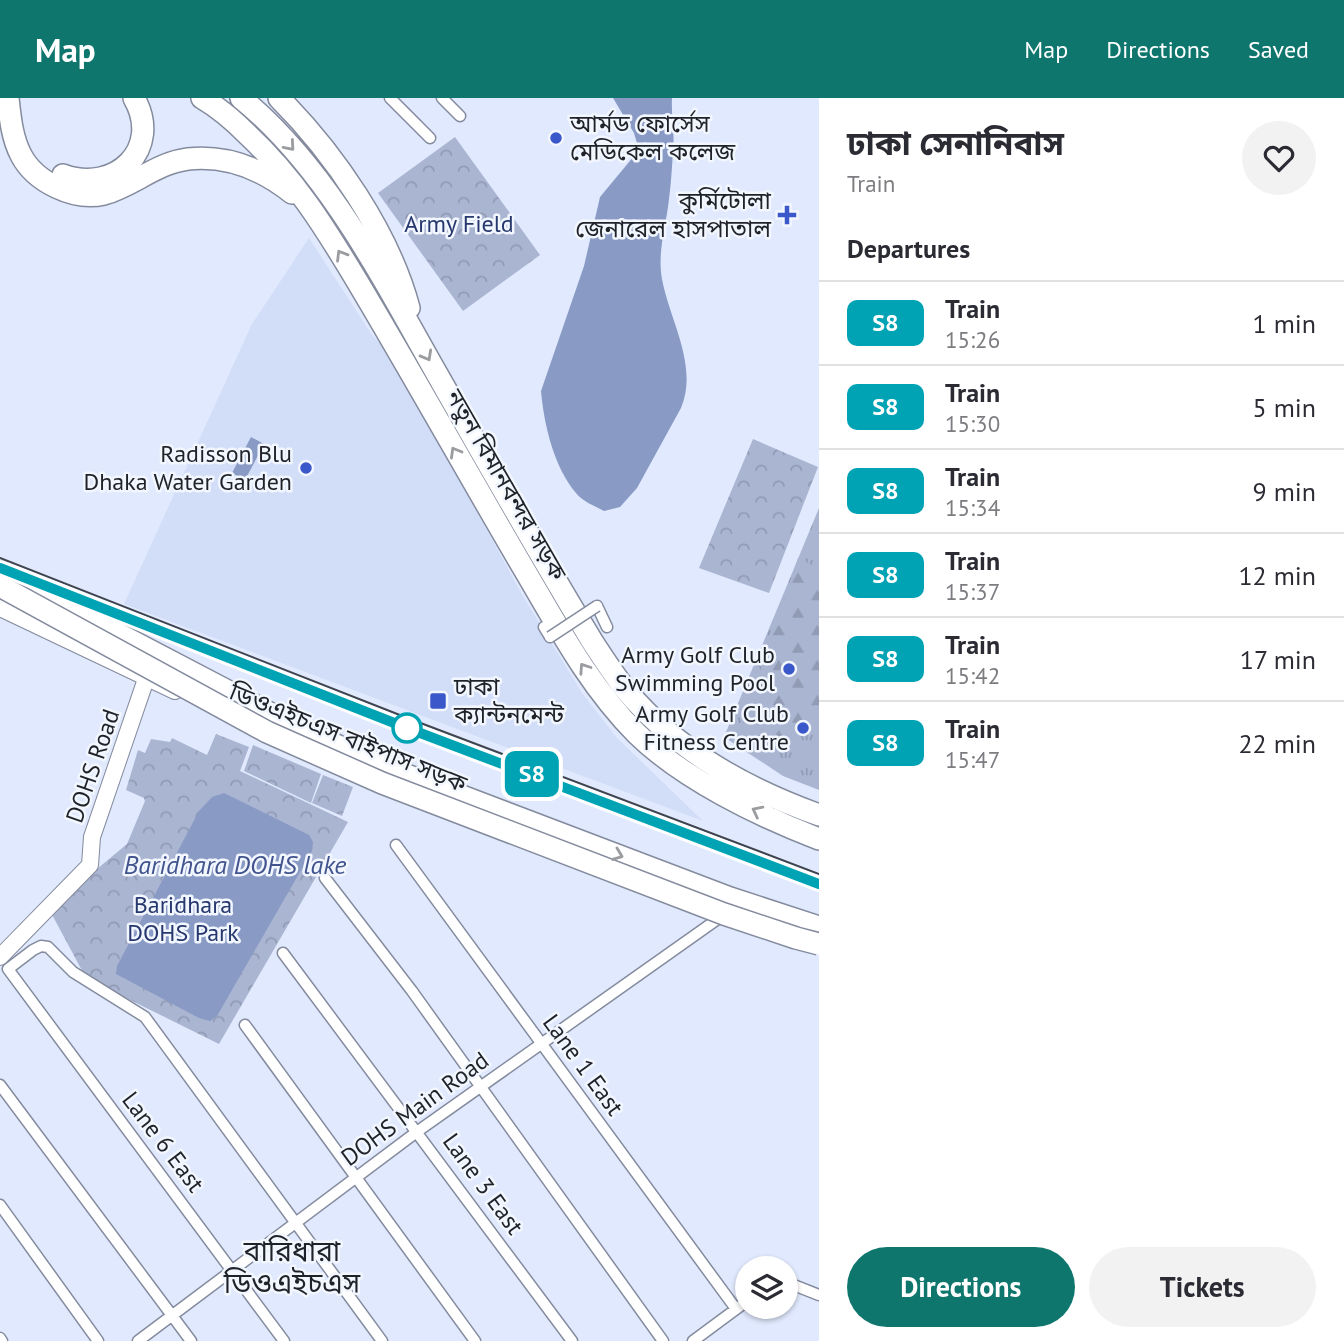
<!DOCTYPE html>
<meta charset="utf-8">
<style>
body{margin:0;font-family:"PT Sans","Noto Sans Bengali",sans-serif;background:#f2f2f3;color:#2b2b33;height:100vh;display:flex;flex-direction:column;font-size:26px;white-space:nowrap}
*{box-sizing:border-box;margin:0}
p{font-size:23px;color:#7c7c81}
.icon{flex:none;width:38px;height:38px;fill:none;stroke:currentColor;stroke-width:2;stroke-linecap:round;stroke-linejoin:round}
.map{position:relative;flex:1;overflow:hidden}
.side{display:flex;flex-direction:column;background:#fff;width:525px}
.side>*{flex:none}
.badge{padding:0 14px;border-radius:10px;font-size:24px;line-height:46px}
.tools{position:absolute;left:735px;top:1158px;display:grid;gap:14px}
.tools a{display:grid;place-items:center;width:63px;height:63px;border-radius:50%;background:#fff;box-shadow:0 2px 5px #0004;font-size:35px}
.map>.badge{position:absolute;translate:-50% -50%;box-shadow:0 0 0 4px #fff}
h2{padding:0 28px;font-size:26px;line-height:63px}
.round{display:grid;place-items:center;flex:none;width:74px;height:74px;border-radius:37px;background:#f2f2f3}
.head{display:flex;align-items:center;justify-content:space-between;height:119px;padding:0 28px}
h1{font-size:33px;font-weight:700;line-height:52px}
.primary-button{display:flex;gap:14px;margin-top:auto;padding:14px 28px}
.primary-button a{flex:1;height:80px;border-radius:42px;background:#0f766e;color:#fff;font-size:28px;font-weight:700;line-height:80px;text-align:center}
.primary-button a+a{background:#f2f2f3;color:#2b2b33}
ul{padding:0;list-style:none}
li{display:flex;align-items:center;gap:21px;height:84px;padding:0 28px;border-top:2px solid #e1e1e2}
li div{flex:1}
li b{display:block;font-size:26px}
li em{font-style:normal}
li .badge{min-width:77px;font-weight:700;text-align:center}
header{display:flex;align-items:center;gap:42px;box-sizing:border-box;height:98px;padding:0 35px;background:#0f766e;color:#fff}
header strong{font-size:33px}
nav{display:flex;gap:38px;margin-inline-start:auto;font-size:24px}
main{display:flex;flex:1;min-height:0}
.map>svg:first-child{display:block}
.built{fill:#d2ddf8}
.grass{fill:url(#grass-tufts)}
.forest{fill:url(#forest-firs)}
.park{fill:url(#park-crowns)}
.water{fill:#899ac5}
.lines{fill:none;stroke-linecap:round;stroke-linejoin:round}
.street-casing{stroke:#848b9e;stroke-width:13}
.secondary-casing{stroke:#848b9e;stroke-width:18}
.highway-casing{stroke:#848b9e;stroke-width:24}
.street{stroke:#fff;stroke-width:10}
.secondary{stroke:#fff;stroke-width:16}
.highway{stroke:#fff;stroke-width:21}
.tram{stroke:#3f444d;stroke-width:2}
.rail{stroke:#3f444d;stroke-width:2.5;stroke-dasharray:3.5 7;stroke-linecap:butt}
.street-bridge-casing{stroke:#848b9e;stroke-width:13;stroke-linecap:butt}
.highway-bridge-casing{stroke:#848b9e;stroke-width:24;stroke-linecap:butt}
.street-bridge{stroke:#fff;stroke-width:10}
.highway-bridge{stroke:#fff;stroke-width:21}
.oneway{stroke:#9a9c9f}
.line-casing{stroke:#fff;stroke-width:16}
.line{stroke:#00a3b4;stroke-width:10}
.poi-dot{fill:#3a58c9;stroke:#f2f6fe;stroke-width:2.5}
.stop-dot{fill:#fff;stroke:#00a3b4;stroke-width:3.5}
.labels{text-anchor:middle;stroke-width:5;stroke-linejoin:round;paint-order:stroke}
.poi-label{font-size:24px;fill:#1f2229;stroke:#f2f6fe;text-anchor:end}
.park-label{font-size:24px;fill:#26376e;stroke:#f2f6fe}
.street-label{font-size:24px;fill:#1f2229;stroke:#f2f6fe}
.water-label{font-size:26px;font-style:italic;fill:#41548e;stroke:#f2f6fe}
.quarter-label{font-size:28px;fill:#1f2229;stroke:#f2f6fe}
</style>
<header>
<strong>Map</strong>
<nav><a>Map</a><a>Directions</a><a>Saved</a></nav>
</header>
<main>
<div class="map">
<svg width="819" height="1243" viewBox="0 0 819 1243">
<defs>
<pattern id="grass-tufts" width="24" height="20" patternUnits="userSpaceOnUse" patternTransform="scale(1.75)"><rect width="24" height="20" fill="#aab5d2"/><path d="M3 7l-1-3M5 7V3M7 7l1-3M15 17l-1-3M17 17v-4M19 17l1-3" fill="none" stroke="#929bb4"/></pattern>
<pattern id="forest-firs" width="22" height="20" patternUnits="userSpaceOnUse" patternTransform="scale(1.75)"><rect width="22" height="20" fill="#aab5d2"/><path d="M5 1l3.5 6h-7zM16 11l3.5 6h-7z" fill="#929bb4"/></pattern>
<pattern id="park-crowns" width="20" height="18" patternUnits="userSpaceOnUse" patternTransform="scale(1.75)"><rect width="20" height="18" fill="#aab5d2"/><path d="M2 6a3 3 0 1 1 6 0M12 15a3 3 0 1 1 6 0" fill="none" stroke="#929bb4"/></pattern>
</defs>
<rect width="100%" height="100%" fill="#e0e9fd"/>
<path class="built" d="M309,140L372,237L415,281L450,364L521,495L582,595L617,640L703,723L124,506L252,226Z"/>
<path class="grass" d="M819,410V692L783,678L724,639Z"/>
<path class="forest" d="M798,460L816,469L819,474V621L795,643L789,653L743,624Z"/>
<path class="park" d="M455,39L540,157L463,213L378,95Z
M753,341L818,369L769,495L699,470Z
M216,636L249,649L240,673L348,724L219,946L86,880L49,811L127,746L145,703L144,700L126,692L138,652L145,655L151,641L170,644L172,640L207,657Z
M253,647L321,676L311,705L244,673Z
M323,677L353,689L342,718L312,705Z"/>
<path class="water" d="M613,0H672C671,18 675,36 673,53C672,69 671,86 669,101C666,130 656,157 663,186C672,226 698,270 681,310L637,390L620,409L604,413C595,408 583,404 576,395C554,369 544,327 541,293L584,168L600,99L639,52L634,35Z
M251,339L264,346L245,382L232,375Z
M224,695L309,737L313,744L312,753L217,918L210,923L199,920L116,876L117,868L199,713L212,699Z"/>
<g class="lines">
<defs>
<path id="street" d="M390,0L430,40
M442,0L460,18
M597,508L607,529
M544,529L550,539
M396,747L736,1211
M325,780L412,893L663,1243
M283,855L572,1243
M245,927L475,1243
M0,987L191,1243
M0,1107L98,1243
M786,1184L819,1197
M0,1240L2,1243
M138,1243L418,1033L722,818
M284,1243L8,871L33,852L41,848L48,849L73,874L145,919L382,1243
M693,1243L747,1203"/>
<path id="secondary" d="M0,510L175,593
M0,859L90,767L92,739L146,581"/>
<path id="highway" d="M8,0C10,19 12,40 21,57C35,84 74,103 104,96C133,88 156,65 188,61C227,57 262,71 292,95
M202,0C219,10 233,22 247,36C294,80 324,128 357,183C413,277 466,372 521,466C556,525 588,587 637,636C683,681 759,718 819,741
M241,0C327,70 383,181 437,276C488,366 539,455 592,543C603,560 614,577 626,592C677,653 745,690 819,717
M279,0C334,55 389,135 409,210
M63,77C115,96 163,51 134,0
M0,474L300,631L388,670L730,800L819,829"/>
</defs>
<use href="#street" class="street-casing"/>
<use href="#secondary" class="secondary-casing"/>
<use href="#highway" class="highway-casing"/>
<use href="#street" class="street"/>
<use href="#secondary" class="secondary"/>
<use href="#highway" class="highway"/>
<path class="tram" d="M0,460L410,621L819,776"/>
<path class="rail" d="M0,470L407,630L819,786"/>
<defs>
<path id="street-bridge" d="M550,539L597,508"/>
<path id="highway-bridge" d="M0,488L267,634L382,685L724,816L796,840L819,846"/>
</defs>
<use href="#street-bridge" class="street-bridge-casing"/>
<use href="#highway-bridge" class="highway-bridge-casing"/>
<use href="#street-bridge" class="street-bridge"/>
<use href="#highway-bridge" class="highway-bridge"/>
</g>
<defs><path id="oneway-chevron" d="M-2-3.5L2.5 0L-2 3.5" fill="none" stroke-width="1.6" stroke-linecap="round" stroke-linejoin="round" transform="scale(1.75)"/></defs>
<g class="oneway">
<use href="#oneway-chevron" transform="translate(290 48) rotate(49)"/>
<use href="#oneway-chevron" transform="translate(341 157) rotate(-121)"/>
<use href="#oneway-chevron" transform="translate(427 258) rotate(61)"/>
<use href="#oneway-chevron" transform="translate(455 354) rotate(-120)"/>
<use href="#oneway-chevron" transform="translate(584 570) rotate(-124)"/>
<use href="#oneway-chevron" transform="translate(757 713) rotate(-153)"/>
<use href="#oneway-chevron" transform="translate(618 757) rotate(21)"/>
</g>
<g class="lines">
<defs>
<path id="line" d="M0,470L407,630L819,786"/>
</defs>
<use href="#line" class="line-casing"/>
<use href="#line" class="line"/>
</g>
<g class="poi-dot">
<circle cx="556" cy="40" r="7"/>
<path d="M783.5 106.5h7v7h7v7h-7v7h-7v-7h-7v-7h7z"/>
<circle cx="306" cy="370" r="7"/>
<circle cx="789" cy="571" r="7"/>
<rect x="429" y="594" width="18" height="18" rx="3.5"/>
<circle cx="803" cy="630" r="7"/>
</g>
<circle class="stop-dot" cx="407" cy="630" r="14"/>
<g class="labels">
<g class="poi-label">
<text x="570" y="34" text-anchor="start">আর্মড ফোর্সেস<tspan x="570" dy="28">মেডিকেল কলেজ</tspan></text>
<text x="771" y="111">কুর্মিটোলা<tspan x="771" dy="28">জেনারেল হাসপাতাল</tspan></text>
<text x="292" y="364">Radisson Blu<tspan x="292" dy="28">Dhaka Water Garden</tspan></text>
<text x="775" y="565">Army Golf Club<tspan x="775" dy="28">Swimming Pool</tspan></text>
<text x="454" y="597" text-anchor="start">ঢাকা<tspan x="454" dy="28">ক্যান্টনমেন্ট</tspan></text>
<text x="789" y="624">Army Golf Club<tspan x="789" dy="28">Fitness Centre</tspan></text>
</g>
<g class="park-label">
<text x="459" y="134">Army Field</text>
<text x="183" y="815">Baridhara<tspan x="183" dy="28">DOHS Park</tspan></text>
</g>
<g class="street-label">
<text transform="translate(506 387) rotate(60)" y="8">নতুন বিমানবন্দর সড়ক</text>
<text transform="translate(348 640) rotate(22)" y="8">ডিওএইচএস বাইপাস সড়ক</text>
<text transform="translate(93 668) rotate(-71)" y="8">DOHS Road</text>
<text transform="translate(583 967) rotate(54)" y="8">Lane 1 East</text>
<text transform="translate(415 1011) rotate(-36)" y="8">DOHS Main Road</text>
<text transform="translate(163 1044) rotate(53)" y="8">Lane 6 East</text>
<text transform="translate(483 1086) rotate(54)" y="8">Lane 3 East</text>
</g>
<g class="water-label">
<text x="235" y="776">Baridhara DOHS lake</text>
</g>
<g class="quarter-label">
<text x="292" y="1163">বারিধারা<tspan x="292" dy="32">ডিওএইচএস</tspan></text>
</g>
</g>
</svg>
<div class="tools">
<a><svg class="icon" aria-label="layers" viewBox="0 0 24 24"><path d="M12 4l9 5-9 5-9-5zM3 14l9 5 9-5"/></svg></a>
</div>
<b class="badge" style="left:532px;top:676px;background:#00a3b4;color:#fff">S8</b>
</div>
<section class="side">
<div class="head"><div><h1>ঢাকা সেনানিবাস</h1><p>Train</p></div><a class="round"><svg class="icon" aria-label="heart" viewBox="0 0 24 24"><path d="M12 20l-8-8c-3-5 5-10 8-4 3-6 11-1 8 4z"/></svg></a></div>
<h2>Departures</h2>
<ul>
<li><span class="badge" style="background:#00a3b4;color:#fff">S8</span><div><b>Train</b><p>15:26</p></div><em>1 min</em></li>
<li><span class="badge" style="background:#00a3b4;color:#fff">S8</span><div><b>Train</b><p>15:30</p></div><em>5 min</em></li>
<li><span class="badge" style="background:#00a3b4;color:#fff">S8</span><div><b>Train</b><p>15:34</p></div><em>9 min</em></li>
<li><span class="badge" style="background:#00a3b4;color:#fff">S8</span><div><b>Train</b><p>15:37</p></div><em>12 min</em></li>
<li><span class="badge" style="background:#00a3b4;color:#fff">S8</span><div><b>Train</b><p>15:42</p></div><em>17 min</em></li>
<li><span class="badge" style="background:#00a3b4;color:#fff">S8</span><div><b>Train</b><p>15:47</p></div><em>22 min</em></li>
</ul>
<div class="primary-button"><a>Directions</a><a>Tickets</a></div>
</section>
</main>
